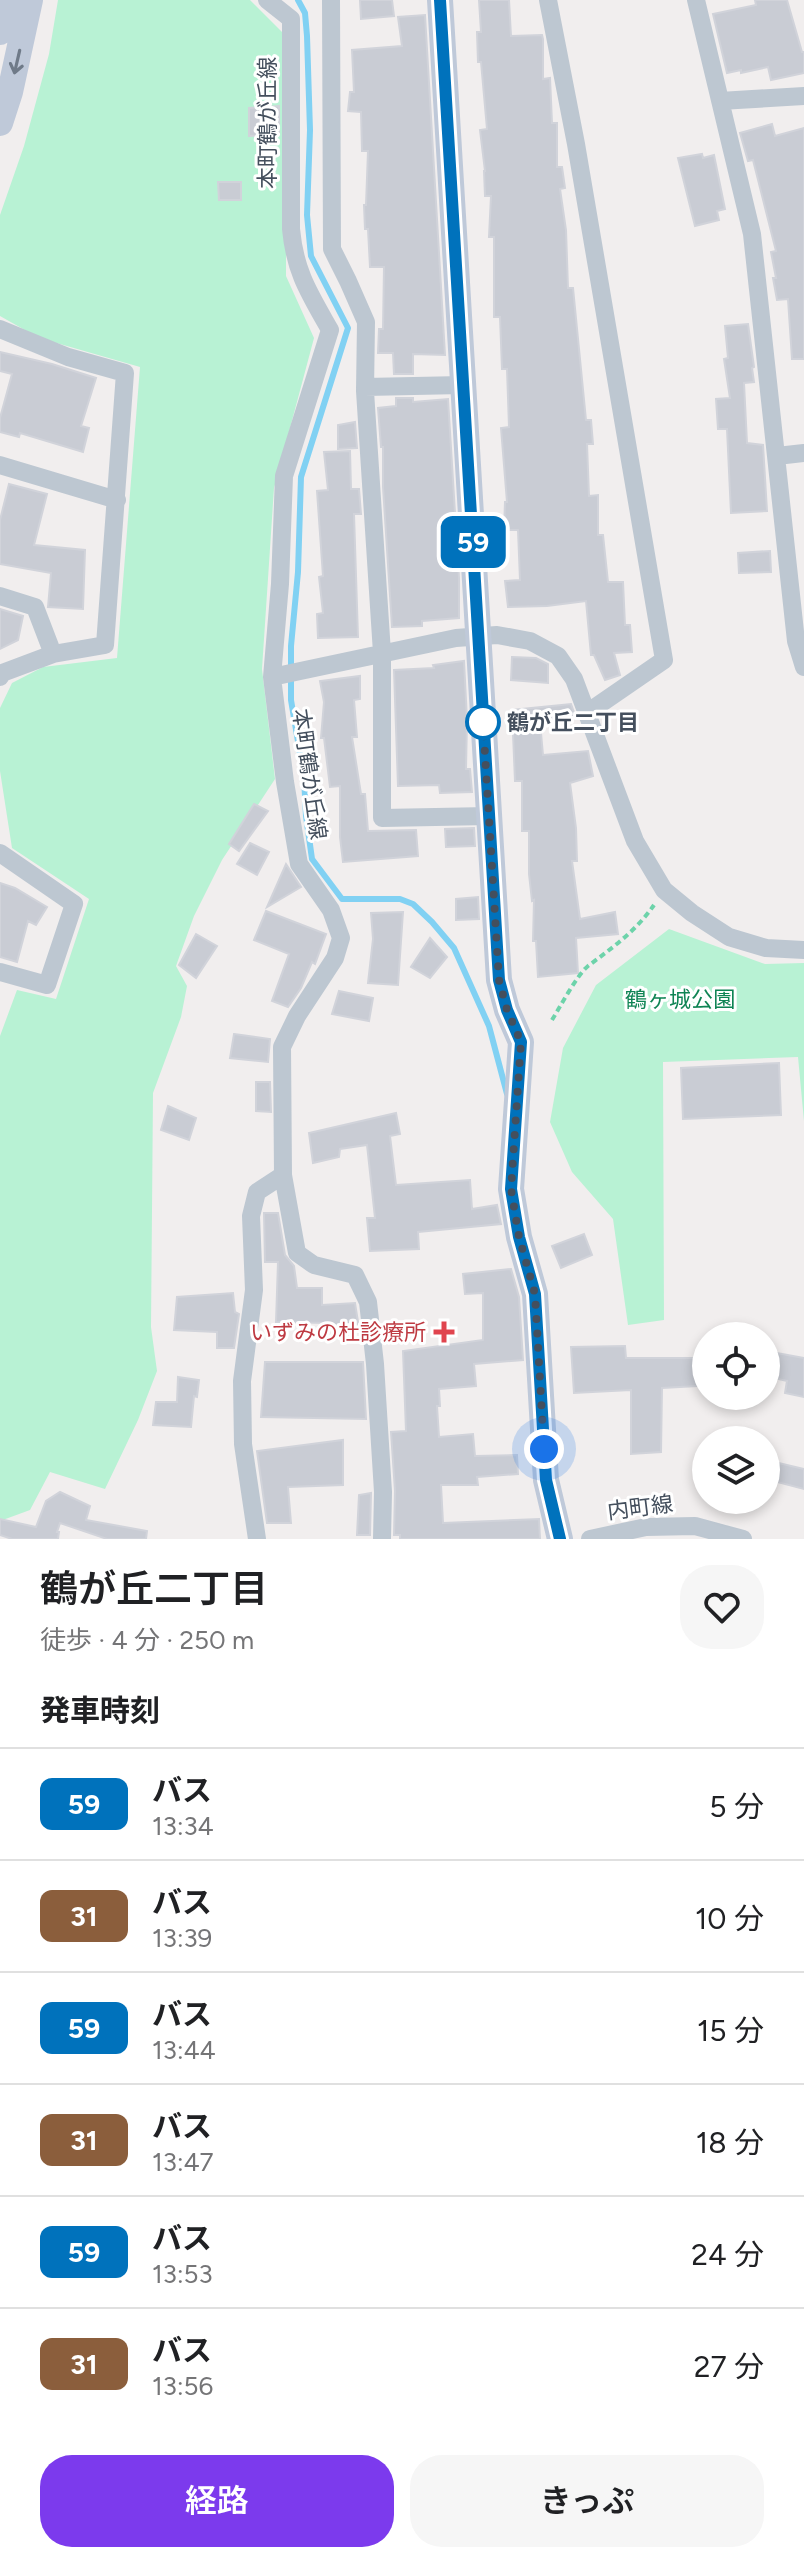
<!DOCTYPE html>
<html lang="ja">
<meta charset="utf-8">
<style>
body{margin:0;font-family:Figtree,"Noto Sans JP",sans-serif;background:#f6f6f6;color:#202124;height:100vh;display:flex;flex-direction:column;font-size:30px;white-space:nowrap}
*{box-sizing:border-box;margin:0}
p{font-size:26px;color:#757577}
.icon{flex:none;width:44px;height:44px;fill:none;stroke:currentColor;stroke-width:2;stroke-linecap:round;stroke-linejoin:round}
.map{position:relative;height:1539px;overflow:hidden}
.panel{display:flex;flex-direction:column;background:#fff;flex:1}
.panel>*{flex:none}
.badge{padding:0 16px;border-radius:12px;font-size:28px;line-height:52px}
.buttons{position:absolute;left:692px;top:1322px;display:grid;gap:16px}
.buttons a{display:grid;place-items:center;width:88px;height:88px;border-radius:50%;background:#fff;box-shadow:0 4px 12px #0003;font-size:40px}
.you{position:absolute;width:40px;height:40px;margin:-20px;border:6px solid #fff;border-radius:50%;background:#1a73e8;box-shadow:0 0 0 12px #1a73e833}
.map>.badge{position:absolute;translate:-50% -50%;box-shadow:0 0 0 4px #fff}
h2{padding:0 40px;font-size:30px;line-height:72px}
.round{display:grid;place-items:center;flex:none;width:84px;height:84px;border-radius:32px;background:#f6f6f6}
.head{display:flex;align-items:center;justify-content:space-between;height:136px;padding:0 40px}
h1{font-size:38px;font-weight:600;line-height:60px}
.primary-button{display:flex;gap:16px;margin-top:auto;padding:16px 40px}
.primary-button a{flex:1;height:92px;border-radius:32px;background:#7c3aed;color:#fff;font-size:32px;font-weight:600;line-height:92px;text-align:center}
.primary-button a+a{background:#f6f6f6;color:#202124}
ul{padding:0;list-style:none}
li{display:flex;align-items:center;gap:24px;height:112px;padding:0 40px;border-top:2px solid #e0e0e0}
li div{flex:1}
li b{display:block;font-size:30px}
li em{font-style:normal}
li .badge{min-width:88px;font-weight:700;text-align:center}
.map>svg:first-child{display:block}
.green{fill:#b8f2d4}
.lines{fill:none;stroke-linecap:round;stroke-linejoin:round}
.stream{stroke:#81d1f3;stroke-width:6}
.building{fill:#c9ccd4;stroke:#d1d3da;stroke-width:2}
.path{stroke:#6dd3aa;stroke-width:4;stroke-dasharray:6 4;stroke-linecap:butt}
.street{stroke:#bdc7d1;stroke-width:18}
.secondary{stroke:#bfc9d9;stroke-width:26}
.oneway{stroke:#6f7a88}
.line-casing{stroke:#fff;stroke-width:18}
.line{stroke:#0072bc;stroke-width:12}
.walk{stroke:#444f5d;stroke-width:8;stroke-dasharray:0 14.4}
.stop-dot{fill:#fff;stroke:#0072bc;stroke-width:4}
.health-dot{fill:#e0444e;stroke:#fff;stroke-width:3}
.labels{text-anchor:middle;stroke-width:6;stroke-linejoin:round;paint-order:stroke}
.street-label{font-size:22px;fill:#444f5d;stroke:#fff}
.stop-label{font-size:22px;font-weight:bold;fill:#444f5d;stroke:#fff;text-anchor:start}
.park-label{font-size:22px;fill:#0f8454;stroke:#fff}
.health-label{font-size:22px;fill:#be3a42;stroke:#fff;text-anchor:end}
</style>
<div class="map">
<svg width="804" height="1539" viewBox="0 0 804 1539">
<rect width="100%" height="100%" fill="#f1eeee"/>
<path class="green" d="M58,0H250L286,36V276L314,338L274,488L262,669L275,779L222,860L194,916L176,966L187,986L181,1017L153,1093L151,1327L157,1371L138,1420L105,1489L50,1472L30,1510L0,1521V1036L17,990L56,999L89,899L12,848L0,771V708L12,683L43,667L117,658L140,367L39,338L0,316V215L24,146L49,54Z
M669,929L765,964L804,963V1121L798,1057L663,1062L664,1320L628,1325L613,1219L572,1172L550,1122L563,1048L596,985Z"/>
<g class="lines">
<path class="stream" d="M298,0L305,13L307,36L310,130L307,215L311,256L348,328L301,477L298,572L291,646V700L304,777L306,816L312,859L342,899H400L413,904L432,922L454,948L489,1026L507,1094"/>
</g>
<path class="building" d="M360,0H392L394,16L361,19Z
M479,0H509L511,36L542,35L543,39V79L550,78L552,123H557V167H562L565,188L560,189L566,230L568,288H573L586,420H591L593,444H587L589,496L598,495V535H603L608,582H623L625,625H630L632,652L614,653L620,675L605,680L594,655H591L586,601L547,606L508,607L505,581L520,580L518,530H504L505,502H507L501,428L509,427L507,369H502L500,317H494V237H489L491,196H485L484,171H485L480,130L487,129L481,62H478L477,32H481Z
M755,0H787L802,52H804V73L771,80L768,67L741,73V70L727,73L713,14L756,5Z
M425,15L445,355L413,354V374H394L393,353H378L379,329H383L384,267H370L368,229H365L364,205H366L368,151H362L361,112L348,111L350,92H354L352,50L402,46L398,17Z
M279,106V135L249,136V108Z
M772,124L775,136L804,128V359H792L788,299L777,300L773,278H776L771,252L776,251L753,160L748,161L740,133Z
M702,154L703,158L714,155L725,209L717,211L719,220L695,226L678,158Z
M218,182H241V200H219Z
M748,324L754,367L752,368L754,382L744,383L747,443L763,445L767,511L731,513L727,429H718L716,399L730,398L724,359L728,358L725,326Z
M0,352L52,364L96,378L81,426L89,428L83,452L20,433L19,437L0,432V418L12,374L0,371Z
M396,398H413V402L448,399L459,578V618L422,621V626L392,627L383,487V447H381L378,408L396,406Z
M355,422L357,448L338,449V425Z
M350,451L351,489H359L361,514H354L358,637L318,638L317,614L323,613L319,577L323,576L317,491L328,490L324,452Z
M9,484L47,494L34,545L85,550L83,609L48,607L51,573L0,564V520Z
M770,551L771,572L739,573L738,553Z
M0,609L23,616L18,640L0,649Z
M512,657L536,658L548,664V683L511,680Z
M464,661L467,720L466,769H470L472,792L440,793L439,785L398,786L394,670L434,668L433,665Z
M360,676V699L354,700L357,737H352L361,794H365L368,831L416,830L418,856L343,862L340,837V786L330,787L324,738H321L324,702L320,681Z
M571,704L575,715L540,722L543,755L588,751L593,776L570,783L576,828L577,861H572L580,919L615,912L618,934L576,938L578,973L538,977L536,941H533L534,900L532,901L529,874V831H522V781H515L512,710Z
M254,804L268,811L239,851L229,844Z
M474,828L475,846L446,847L445,829Z
M250,843L269,852L257,875L237,864Z
M286,864L301,887L267,907Z
M0,883L15,888L47,907L36,925L28,921L17,962L0,957Z
M478,897L479,919L456,920V899Z
M266,911L326,934L315,964L312,962L301,988L288,1007L272,1001L289,954L254,940Z
M403,912L398,985L368,983L373,939L371,913Z
M196,934L217,946L196,978L179,965Z
M430,938L447,957L430,978L411,967Z
M339,991L373,998L369,1021L332,1014Z
M234,1034L270,1039L268,1062L230,1058Z
M779,1063L781,1115L683,1119L681,1068Z
M256,1082H270L271,1112L256,1111Z
M168,1106L196,1118L189,1140L161,1130Z
M396,1113L400,1134L390,1136L396,1185L470,1180L472,1209L497,1205L501,1224L418,1232L419,1249L370,1251L367,1218H375L367,1145L340,1149L339,1157L313,1163L309,1133Z
M264,1213H278L285,1255L294,1266L297,1288H322V1305L355,1303L359,1328L330,1326V1323L276,1322L278,1262H265Z
M584,1234L592,1255L561,1268L552,1246Z
M511,1269L519,1297L523,1360L474,1364L476,1386L439,1389L440,1406H437L439,1437L473,1434L475,1456L517,1455L518,1474L477,1477L478,1485H441L443,1523L539,1519L540,1539H400V1535H394L395,1491L391,1432L406,1431L403,1351L483,1340V1293L465,1294L463,1274Z
M233,1293L235,1312L239,1314L234,1348H217V1332L174,1330L177,1297Z
M625,1346L626,1358H695L697,1386L662,1388L661,1452L631,1454V1390L574,1393L571,1347Z
M766,1351L804,1358V1397L785,1393L787,1381L766,1376Z
M265,1362H363L366,1419L261,1417Z
M178,1377L199,1380L197,1397L194,1396L191,1427L153,1425L156,1402H177Z
M343,1440V1485L288,1487L291,1523H267L257,1451Z
M766,1460L804,1469V1489L766,1479Z
M60,1492L90,1506L86,1520L147,1531L146,1539H107L60,1523L57,1532H59L58,1539H12L0,1535V1519L36,1527L46,1501Z
M371,1493L370,1535H357L359,1495Z"/>
<g class="lines">
<path class="path" d="M552,1020C560,1007 577,975 588,966C612,948 636,931 654,905"/>
<path class="street" d="M331,0L332,249L348,281L366,322L365,391L382,653V818L489,816
M548,0L576,144L664,660L587,713
M696,0L752,234L796,641L804,667
M720,101L804,96
M0,329L68,357L125,373L105,645L53,654L2,673L0,677
M365,387L463,385
M777,456L804,453
M0,465L117,500
M0,596L35,607L53,654
M272,677L456,638L497,635L530,641L558,656L574,679L635,841L664,890L692,913L729,937L766,948L804,950
M0,853L74,904L47,985L0,972
M283,1175L297,1253L314,1265L355,1275L368,1302L375,1364L383,1492L382,1539
M257,1539L243,1444L242,1381L254,1290L251,1216L257,1192L283,1175L282,1047L297,1016L335,958L341,938L331,910L299,864L285,782L272,677L280,584L284,476L330,330C309,293 295,272 291,229V19L267,0
M590,1539L646,1527L695,1526L743,1539"/>
<path class="secondary" d="M440,0L499,980L507,1010L521,1042L511,1189L519,1237L535,1294L546,1480L560,1539
M0,32L5,0
M0,123L10,92L30,0"/>
</g>
<defs><path id="oneway-shaft" d="M-6 0H5M1.5-3L5.5 0L1.5 3" fill="none" stroke-width="1.6" stroke-linecap="round" stroke-linejoin="round" transform="scale(2)"/></defs>
<use class="oneway" href="#oneway-shaft" transform="translate(17 62) rotate(103)"/>
<g class="lines">
<defs>
<path id="line" d="M440,0L499,980L507,1010L521,1042L511,1189L519,1237L535,1294L546,1480L560,1539"/>
</defs>
<use href="#line" class="line-casing"/>
<use href="#line" class="line"/>
<path class="walk" d="M483,722L499,980L507,1010L521,1042L511,1189L519,1237L535,1294L544,1449"/>
</g>
<circle class="stop-dot" cx="483" cy="722" r="16"/>
<path class="health-dot" d="M440 1320h8v8h8v8h-8v8h-8v-8h-8v-8h8z"/>
<g class="labels">
<g class="street-label">
<text transform="translate(267 123) rotate(-90)" y="8">本町鶴が丘線</text>
<text transform="translate(310 774) rotate(82)" y="8">本町鶴が丘線</text>
<text transform="translate(640 1507) rotate(-7)" y="8">内町線</text>
</g>
<g class="stop-label">
<text x="507" y="730">鶴が丘二丁目</text>
</g>
<g class="park-label">
<text x="680" y="1007">鶴ヶ城公園</text>
</g>
<g class="health-label">
<text x="426" y="1340">いずみの杜診療所</text>
</g>
</g>
</svg>
<div class="buttons">
<a><svg class="icon" aria-label="locate" viewBox="0 0 24 24"><circle cx="12" cy="12" r="6"/><path d="M12 2v4M12 18v4M2 12h4M18 12h4"/></svg></a>
<a><svg class="icon" aria-label="layers" viewBox="0 0 24 24"><path d="M12 4l9 5-9 5-9-5zM3 14l9 5 9-5"/></svg></a>
</div>
<div class="you" style="left:544px;top:1449px"></div>
<b class="badge" style="left:473px;top:542px;background:#0072bc;color:#fff">59</b>
</div>
<section class="panel">
<div class="head"><div><h1>鶴が丘二丁目</h1><p>徒歩 · 4 分 · 250 m</p></div><a class="round"><svg class="icon" aria-label="heart" viewBox="0 0 24 24"><path d="M12 20l-8-8c-3-5 5-10 8-4 3-6 11-1 8 4z"/></svg></a></div>
<h2>発車時刻</h2>
<ul>
<li><span class="badge" style="background:#0072bc;color:#fff">59</span><div><b>バス</b><p>13:34</p></div><em>5 分</em></li>
<li><span class="badge" style="background:#8b5e3c;color:#fff">31</span><div><b>バス</b><p>13:39</p></div><em>10 分</em></li>
<li><span class="badge" style="background:#0072bc;color:#fff">59</span><div><b>バス</b><p>13:44</p></div><em>15 分</em></li>
<li><span class="badge" style="background:#8b5e3c;color:#fff">31</span><div><b>バス</b><p>13:47</p></div><em>18 分</em></li>
<li><span class="badge" style="background:#0072bc;color:#fff">59</span><div><b>バス</b><p>13:53</p></div><em>24 分</em></li>
<li><span class="badge" style="background:#8b5e3c;color:#fff">31</span><div><b>バス</b><p>13:56</p></div><em>27 分</em></li>
</ul>
<div class="primary-button"><a>経路</a><a>きっぷ</a></div>
</section>
